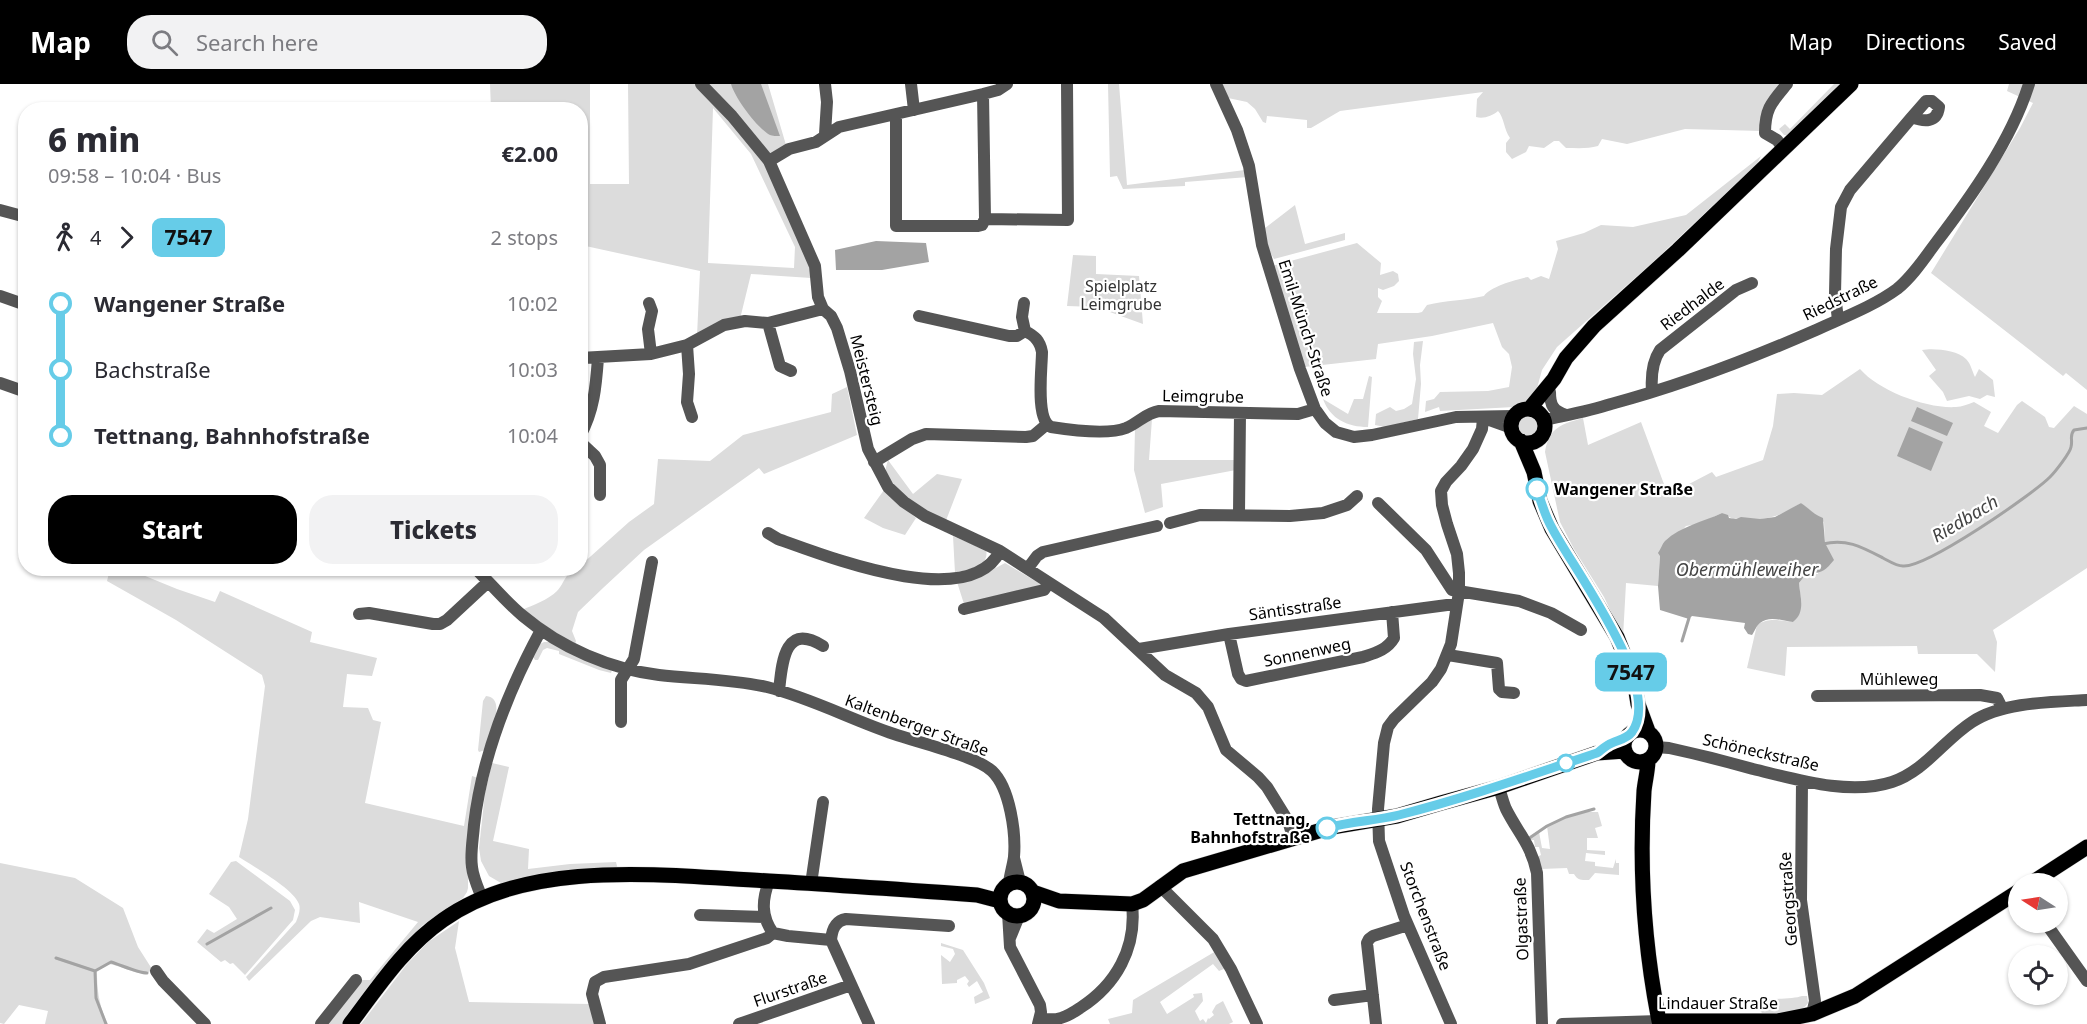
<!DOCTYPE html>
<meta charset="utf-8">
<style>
body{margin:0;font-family:"Noto Sans",sans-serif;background:#f2f2f3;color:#2b2b33;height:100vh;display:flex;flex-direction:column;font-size:22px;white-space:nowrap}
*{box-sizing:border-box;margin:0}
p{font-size:20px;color:#7c7c81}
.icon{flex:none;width:33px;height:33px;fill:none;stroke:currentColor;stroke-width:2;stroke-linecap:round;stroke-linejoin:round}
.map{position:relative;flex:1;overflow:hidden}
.panel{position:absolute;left:18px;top:18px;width:570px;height:474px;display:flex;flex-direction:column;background:#fff;border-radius:24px;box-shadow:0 2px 4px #0004}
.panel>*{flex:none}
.badge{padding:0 12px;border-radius:9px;font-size:21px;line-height:39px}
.needle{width:39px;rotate:282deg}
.tools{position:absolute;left:2008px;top:789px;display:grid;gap:12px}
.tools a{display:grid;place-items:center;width:60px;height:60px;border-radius:50%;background:#fff;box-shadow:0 2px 4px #0004;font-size:30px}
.map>.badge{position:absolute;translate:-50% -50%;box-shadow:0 0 0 3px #fff}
.legs{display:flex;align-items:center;gap:9px;height:66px;padding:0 30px;font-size:20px}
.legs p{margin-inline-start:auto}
.overview{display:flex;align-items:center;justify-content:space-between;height:102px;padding:0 30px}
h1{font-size:33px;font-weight:800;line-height:45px}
.button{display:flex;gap:12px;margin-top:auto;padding:12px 30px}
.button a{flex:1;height:69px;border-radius:24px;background:#000;color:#fff;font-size:24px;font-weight:800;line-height:69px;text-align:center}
.button a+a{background:#f2f2f3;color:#2b2b33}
ul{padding:0 30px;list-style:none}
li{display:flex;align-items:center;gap:21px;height:66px;font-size:22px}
li i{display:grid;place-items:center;width:9px;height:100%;margin:0 8px;background:currentColor}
li i::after{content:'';width:15px;height:15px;margin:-8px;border:4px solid;border-radius:50%;background:#fff}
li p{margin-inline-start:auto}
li:first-child i{background:linear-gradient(#0000 50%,currentColor 0)}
li:last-child i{background:linear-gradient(currentColor 50%,#0000 0)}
header{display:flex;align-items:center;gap:36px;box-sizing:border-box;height:84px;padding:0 30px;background:#000;color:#fff}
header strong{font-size:28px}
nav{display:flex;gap:33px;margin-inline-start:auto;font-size:21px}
.search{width:420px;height:54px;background:#f2f2f3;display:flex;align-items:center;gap:15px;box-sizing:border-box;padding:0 21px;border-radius:24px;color:#7c7c81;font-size:22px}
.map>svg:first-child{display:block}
.green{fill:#dcdcdc;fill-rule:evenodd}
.water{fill:#a3a3a3}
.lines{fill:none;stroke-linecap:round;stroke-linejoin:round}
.stream{stroke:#a3a3a3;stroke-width:3}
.major-casing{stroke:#dbdbdb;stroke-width:16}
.minor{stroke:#555;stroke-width:12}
.major{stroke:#000;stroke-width:15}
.line-1-casing{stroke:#fff;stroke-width:14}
.line-1{stroke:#66cce8;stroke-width:9}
.stop-1-dot{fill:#fff;stroke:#66cce8;stroke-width:3}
.labels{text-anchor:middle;stroke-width:4.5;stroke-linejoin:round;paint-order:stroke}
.park-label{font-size:16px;fill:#333;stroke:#fff}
.street-label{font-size:16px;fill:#000;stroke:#fff}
.stop-label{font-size:16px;font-weight:bold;fill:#000;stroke:#fff;text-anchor:start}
.water-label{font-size:18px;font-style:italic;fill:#444;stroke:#fff}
</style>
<header>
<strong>Map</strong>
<div class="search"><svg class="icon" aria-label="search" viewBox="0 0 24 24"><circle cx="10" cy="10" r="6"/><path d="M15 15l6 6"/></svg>Search here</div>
<nav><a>Map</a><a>Directions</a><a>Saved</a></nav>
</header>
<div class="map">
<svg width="2087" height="940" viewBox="0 0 2087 940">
<rect width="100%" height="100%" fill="#fff"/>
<path class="green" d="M490,0H590V100H629L628,0H695L737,41L763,76L811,184V194L751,190L740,235L697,252L700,187L581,161L580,26L491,25ZM713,24L751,70L795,163L794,184L708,179Z
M708,0H768L786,61L770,72Z
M1108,0H1119L1127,101L1245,86L1248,93L1185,98V102L1123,105L1117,92L1110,93Z
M1222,0H1787L1762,47L1685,45L1627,60L1602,55L1598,62C1588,65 1577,64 1566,64L1559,57H1554L1544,64L1529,62L1526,68L1512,75L1506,68V59L1510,54C1504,46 1504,33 1498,27C1492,32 1484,35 1476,33L1477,15L1483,8L1340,27L1311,44H1307V36L1267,32L1266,39L1263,38L1255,25L1247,18L1228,14Z
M1834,0H1843L1789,51H1784L1779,45L1785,40L1790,45Z
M2009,0H2087V306L2066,289L2063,292L1931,189L2020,44L2033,19L2007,7Z
M1761,72L1757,80L1652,179L1557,263L1542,286L1536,308L1530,315L1514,323L1440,327L1439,323L1425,328L1426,317L1434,315L1440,308L1488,307L1509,303L1512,283L1509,270L1502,263L1493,239L1432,252L1378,260L1376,275L1304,283L1272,182L1357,159L1381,179L1380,191L1393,187L1398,190L1399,197L1394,202L1383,206L1378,204V213L1382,217L1377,229H1418L1422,228L1427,221C1446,216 1464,217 1484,212C1489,203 1517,195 1528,193L1531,196L1541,192L1549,195L1558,165L1556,157L1584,149L1601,141L1633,143L1686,131Z
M1295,121L1305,160L1345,149V156L1274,175L1266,161L1265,144Z
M1073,171L1096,172V190L1139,192L1143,240L1096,223L1067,222Z
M1423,257L1420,281L1421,300L1418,335L1385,343L1375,341L1376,330L1390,323L1396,327L1404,325L1412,320L1416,295L1413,270L1414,258Z
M1922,266C1934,264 1957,266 1966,275C1971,280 1972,287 1975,293L1979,285L1993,296L1995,313L1987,311L1980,315L1969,312L1947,317L1943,308L1929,292L1936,286Z
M1860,285C1879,307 1927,325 1956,323C1962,323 1968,320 1974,318L1991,328L1984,342L1998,349L2017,321L2022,317L2045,333L2049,343L2054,344L2074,322L2087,330V484L1993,546L1997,558L1995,588L1977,570H1918L1917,562L1787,563L1785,592L1747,584L1757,541C1770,533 1779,537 1793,538C1805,527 1800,514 1799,499L1807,489L1818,490L1825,459L1824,438L1801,419C1788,427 1776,434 1761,435C1750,436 1745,433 1733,435L1722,429L1698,440L1686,442L1660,471L1658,502L1626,499L1623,553L1604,513L1574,465L1560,438L1545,368C1549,343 1562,340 1583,334L1588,361L1641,338L1668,411L1712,388L1716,393L1763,376L1773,342L1777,310L1794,309L1822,311Z
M1369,292L1372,293L1368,343C1348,343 1330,335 1323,315L1348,330L1354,315H1363Z
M847,303L857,351L764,390L759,384L644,466L603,504L578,528L572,547L576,557L575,561L522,526C533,521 548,516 557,507C565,499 566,485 580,484L581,481L629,438L654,420L658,375L710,377L743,351L831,328L832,310Z
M1516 342a12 12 0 1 1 24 0a12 12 0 1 1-24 0Z
M1152,335L1149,376H1236V386L1161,400L1163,423L1145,429L1134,386L1135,345Z
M888,376L913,410L937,390L962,395L945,439C930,432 894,408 887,395C884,389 886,383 888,376Z
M884,406L916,434L905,451L883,444L864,434Z
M953,452L986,466C990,483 968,485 955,489Z
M1005,479L1042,501L964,520L957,498L992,486Z
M110,485H132L133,487L177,505L215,518L220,507L312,548L310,558L377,574L372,592L347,590L343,623L368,624L373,636L381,638L365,719L464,742L472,692L478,694L468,767V804L467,808L463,814L423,841L403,863L342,940H324L357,896H370L418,838L359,818L360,839L320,833L311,837L249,897L246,893L296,838C298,833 301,826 299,820C293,804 254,783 239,773L248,735L265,602L262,591L176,536L107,497Z
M544,558H550L612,586L611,589L599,586L559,570V567L547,564L543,566L538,576H535L533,573L540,560Z
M486,612C508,614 489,652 485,666L479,668L478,666L483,617Z
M492,679L509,683L493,757L529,765L528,785L570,780L616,778L618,786L547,792L501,799L489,792L481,777L479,764L485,709Z
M1585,728H1598L1602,742L1595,744L1598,754H1587V766L1605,767V771L1586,769L1585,777L1595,778V782L1613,784L1616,775V779H1619V791L1595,789L1589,796C1582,796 1578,797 1574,790H1569L1567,784L1541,785L1537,773L1541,771L1539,763H1535L1534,756H1527L1539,748L1542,764L1550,765L1547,742L1566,733Z
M236,777L290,817L295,826L293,836L245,891L233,879L230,880L225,876L221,878L197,858L207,845L214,849L237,835L229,823L209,810L231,778Z
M0,779L75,794L123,824L138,863L152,885L147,890C134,890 122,882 109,880L97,887C97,907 99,922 108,940H45L48,927L19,921L4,940L0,939Z
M459,837L455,864L469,918L592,920L597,940H361L407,880L428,858Z
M941,859L963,866L984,899L990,914L975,920L974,913L983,908L977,897L969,903L967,900L969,897L965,892L957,896V899L942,900L941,871L950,878L955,870L953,865L941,862Z
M1216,867L1226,884L1219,887L1213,880L1160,918L1167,930L1194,913L1193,910L1202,909L1203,917L1195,927L1200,937L1203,935L1206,939L1208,934L1209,935L1214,931L1212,928L1216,921L1223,917L1233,938L1229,940H1110L1108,935L1132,929L1133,916Z
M1802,912H1807L1808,919C1800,932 1776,929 1762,929L1758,924V919L1761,915C1771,915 1794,915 1802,912Z"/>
<path class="water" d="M731,0H761L780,52C777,52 772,52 770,51C757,44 735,14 731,0Z
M876,157L926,159L929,178L882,186H836L835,166Z
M1917,323L1953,339L1947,352L1911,337Z
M1909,343L1943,358L1931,387L1897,372Z
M1801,419C1809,424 1814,431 1823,434L1825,459L1834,476C1825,487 1821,490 1807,489L1799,499C1800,513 1806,528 1793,538C1783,537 1769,531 1760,539C1756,542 1755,547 1752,551L1748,550L1744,544L1745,539L1692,532L1689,535L1660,526L1658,502L1660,472L1658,469C1661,465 1662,460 1665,457C1681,442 1703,438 1722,429L1728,431L1729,434L1736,435L1741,433L1760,435L1775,433Z"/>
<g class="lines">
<path class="stream" d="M1823,460C1846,454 1862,463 1883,474C1889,477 1896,482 1903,482C1926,484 2032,411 2050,393C2055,388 2070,369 2071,363C2073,355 2069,352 2074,346L2087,344
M1682,557L1689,534
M1528,755L1547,742L1566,733L1594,725
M207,860L271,824
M56,874L95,887
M106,940L96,914L95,887L111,878C121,881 138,889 147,889"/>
<defs>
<path id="major" d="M1530,324L1554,295L1566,274L1594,242L1678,166L1851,0
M1511 342a17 17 0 1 1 34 0a17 17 0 1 1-34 0Z
M1521,357L1534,388L1540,417L1552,445L1617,553L1634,596L1638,620L1648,647
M1624 662a16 16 0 1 1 32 0a16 16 0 1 1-32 0Z
M1648,676C1648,686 1645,697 1644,707C1639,785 1644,861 1659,937H1777L1812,930L1855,912L2019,807
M1000 815a17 17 0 1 1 34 0a17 17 0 1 1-34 0Z
M2030,800L2087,763
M1033,808L1059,817L1132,820L1143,816L1183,787L1332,743L1397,732L1441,719L1499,703L1597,669L1625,667
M350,940C378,903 404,863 443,836C531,773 667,792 769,797C839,801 908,806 977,811L1000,817"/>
</defs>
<use href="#major" class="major-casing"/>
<path class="minor" d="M701,0L732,32L769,77L815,182L818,213L823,225L831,232L837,244L850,287L868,365L888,403L904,418L925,432L1000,467L1104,534L1165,591L1196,609L1208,623L1226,666L1258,693L1267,703L1288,737L1293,753
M825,0L827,18L825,50
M911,0L914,26
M1216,0L1237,46L1249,82L1262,161L1300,285L1315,325L1325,339L1336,348L1354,353L1372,351L1456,333L1514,332
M896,30V142H978L982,141L985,135L983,10
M1784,65L1777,56L1765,49C1765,24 1772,18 1787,0
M769,77L789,65L816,58L839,43L983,10L998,6L1007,0
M0,126L26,133
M985,135L1068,136L1067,0
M0,212L26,221
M649,219L652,227L648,245L651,270
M1024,219L1022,233L1025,247C1035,252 1040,257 1042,268C1042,284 1035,336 1051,343C1070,346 1108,351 1126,344C1138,339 1146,329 1159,327L1298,330L1315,325
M919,232L1009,252H1017L1025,247
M1838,236L1835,210L1836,165L1841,123L1850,106L1912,33C1924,38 1937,39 1939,23L1932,17H1926L1912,33
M768,239L780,282L791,287
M687,261L689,290L687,318L692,333
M580,274L651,270L687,261L724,241L745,237L768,239L823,225
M0,299L26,308
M1652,307C1651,293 1652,278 1660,266L1736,206L1752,199
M1550,308C1550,321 1553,327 1566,331
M1484,334L1512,344
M1545,336C1567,331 1589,327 1611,320C1679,302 1752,274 1816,246C1842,234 1874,222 1897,205C1912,193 1924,175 1935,160C1971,113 2011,57 2029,0
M580,352C594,327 596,302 598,274
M580,358L595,372L600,381V411
M874,378L912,355L926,350L1026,353L1033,352L1046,341
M1378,419L1426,466L1452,506L1519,517L1551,529L1581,546
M1239,430L1240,329
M1170,439L1200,431L1290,432L1323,429L1347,421L1357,412
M768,449L778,455C826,472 969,529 1000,467
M475,484C491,500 506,518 523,532C561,564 610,585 659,591C695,595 731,595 767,603C811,614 852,636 894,650C917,658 976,672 992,687C1010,704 1016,749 1014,773C1013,781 1010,790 1009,799
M1028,484L1037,472L1043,468L1157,442
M964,525L1044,506L1049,499
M359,530L369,529L433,540H440L447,536L488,498
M1229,550L1238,590L1241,595L1246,597L1363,573C1375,569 1387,566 1394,554L1392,528
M1139,565L1229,550L1447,521H1457
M1448,571L1497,579L1499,605L1502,608L1514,609
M779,607C782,579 784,538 823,562
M1817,612L1980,611L1997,614L2002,624
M621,638V596L634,575L652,478
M1656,663L1669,664C1697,670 1725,677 1753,685C1795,695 1849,712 1892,698C1925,687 1944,656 1972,638C2002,618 2051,618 2087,616
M1802,697L1801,816L1815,917L1812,930
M1499,703C1501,710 1503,718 1506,725C1518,749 1531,760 1537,789L1542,940
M1014,774L1020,798
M769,797C762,816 761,832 773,849L788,852L831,856
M811,800L823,718
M1160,802L1213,855L1231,885L1257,940
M482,814C478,804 473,793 472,783C470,770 473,755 474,741C482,672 508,607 541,546
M1008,829L1010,863L1040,921L1041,928L1038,940
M700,831L764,833
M2045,838L2087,897
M1010,854L1019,832
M831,856C832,846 835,837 846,835L949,842
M831,856L869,940
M156,887L163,897L205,940
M1334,916L1373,911
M1041,934C1056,938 1067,933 1080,924C1116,901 1137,864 1132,820
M321,940L356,896
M600,940L592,910L595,898L604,893L689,880L767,854L773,849
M739,940L851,901
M1376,940L1367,859L1369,855L1373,852L1408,841
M1451,940L1404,832L1379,757L1378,725L1384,659L1388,643L1394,635L1432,598L1441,585L1451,560L1459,508V489L1457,470L1447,440L1442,421L1441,407L1446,398L1461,382L1473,365L1482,345L1483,334
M1562,940L1659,937L1660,940"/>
<use href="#major" class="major"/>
</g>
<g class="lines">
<defs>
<path id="line-1" d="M1327,744C1350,737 1375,737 1399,731C1466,714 1531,691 1597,669C1600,667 1604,663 1608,661C1616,656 1626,656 1632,648C1664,603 1573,485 1552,444C1545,432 1541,418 1537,405"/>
</defs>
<use href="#line-1" class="line-1-casing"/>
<use href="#line-1" class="line-1"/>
</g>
<g class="stop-1-dot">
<circle cx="1537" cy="405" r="10"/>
<circle cx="1566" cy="679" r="8"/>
<circle cx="1327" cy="744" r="10"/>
</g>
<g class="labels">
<g class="park-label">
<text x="1121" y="208">Spielplatz<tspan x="1121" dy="18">Leimgrube</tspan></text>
</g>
<g class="street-label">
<text transform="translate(1840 214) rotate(-26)" y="6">Riedstraße</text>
<text transform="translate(1692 220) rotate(-37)" y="6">Riedhalde</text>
<text transform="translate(1306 244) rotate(72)" y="6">Emil-Münch-Straße</text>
<text transform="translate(867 296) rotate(76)" y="6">Meistersteig</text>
<text transform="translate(1203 312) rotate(1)" y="6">Leimgrube</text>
<text transform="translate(1295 524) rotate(-8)" y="6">Säntisstraße</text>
<text transform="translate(1307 568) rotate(-12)" y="6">Sonnenweg</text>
<text x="1899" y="601">Mühleweg</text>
<text transform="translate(917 641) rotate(20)" y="6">Kaltenberger Straße</text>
<text transform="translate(1761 668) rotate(13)" y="6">Schöneckstraße</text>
<text transform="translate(1788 815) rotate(-94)" y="6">Georgstraße</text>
<text transform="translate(1426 832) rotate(69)" y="6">Storchenstraße</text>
<text transform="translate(1521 835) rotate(-92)" y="6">Olgastraße</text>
<text transform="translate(790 905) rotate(-19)" y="6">Flurstraße</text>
<text x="1718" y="925">Lindauer Straße</text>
</g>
<g class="stop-label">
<text x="1554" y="411">Wangener Straße</text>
<text x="1310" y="741" text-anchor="end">Tettnang,<tspan x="1310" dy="18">Bahnhofstraße</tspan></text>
</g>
<g class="water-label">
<text transform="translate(1965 435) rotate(-31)" y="6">Riedbach</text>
<text x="1747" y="492">Obermühleweiher</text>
</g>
</g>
</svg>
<div class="tools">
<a><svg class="needle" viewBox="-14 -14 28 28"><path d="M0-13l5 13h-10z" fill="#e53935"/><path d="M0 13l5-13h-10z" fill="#7c7c81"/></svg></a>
<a><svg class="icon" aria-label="locate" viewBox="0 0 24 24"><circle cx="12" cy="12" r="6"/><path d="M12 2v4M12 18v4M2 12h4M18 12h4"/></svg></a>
</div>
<b class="badge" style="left:1631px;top:588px;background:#66cce8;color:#111">7547</b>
<section class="panel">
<div class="overview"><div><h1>6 min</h1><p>09:58 – 10:04 · Bus</p></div><b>€2.00</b></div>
<div class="legs"><svg class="icon" aria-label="walk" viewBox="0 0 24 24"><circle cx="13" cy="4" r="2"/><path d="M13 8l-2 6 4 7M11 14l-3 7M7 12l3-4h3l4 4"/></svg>4<svg class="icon" aria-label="forward" viewBox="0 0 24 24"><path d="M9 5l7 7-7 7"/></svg><b class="badge" style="background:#66cce8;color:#111">7547</b><p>2 stops</p></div>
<ul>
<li><i style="color:#66cce8"></i><b>Wangener Straße</b><p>10:02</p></li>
<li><i style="color:#66cce8"></i><span>Bachstraße</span><p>10:03</p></li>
<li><i style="color:#66cce8"></i><b>Tettnang, Bahnhofstraße</b><p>10:04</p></li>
</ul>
<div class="button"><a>Start</a><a>Tickets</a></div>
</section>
</div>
